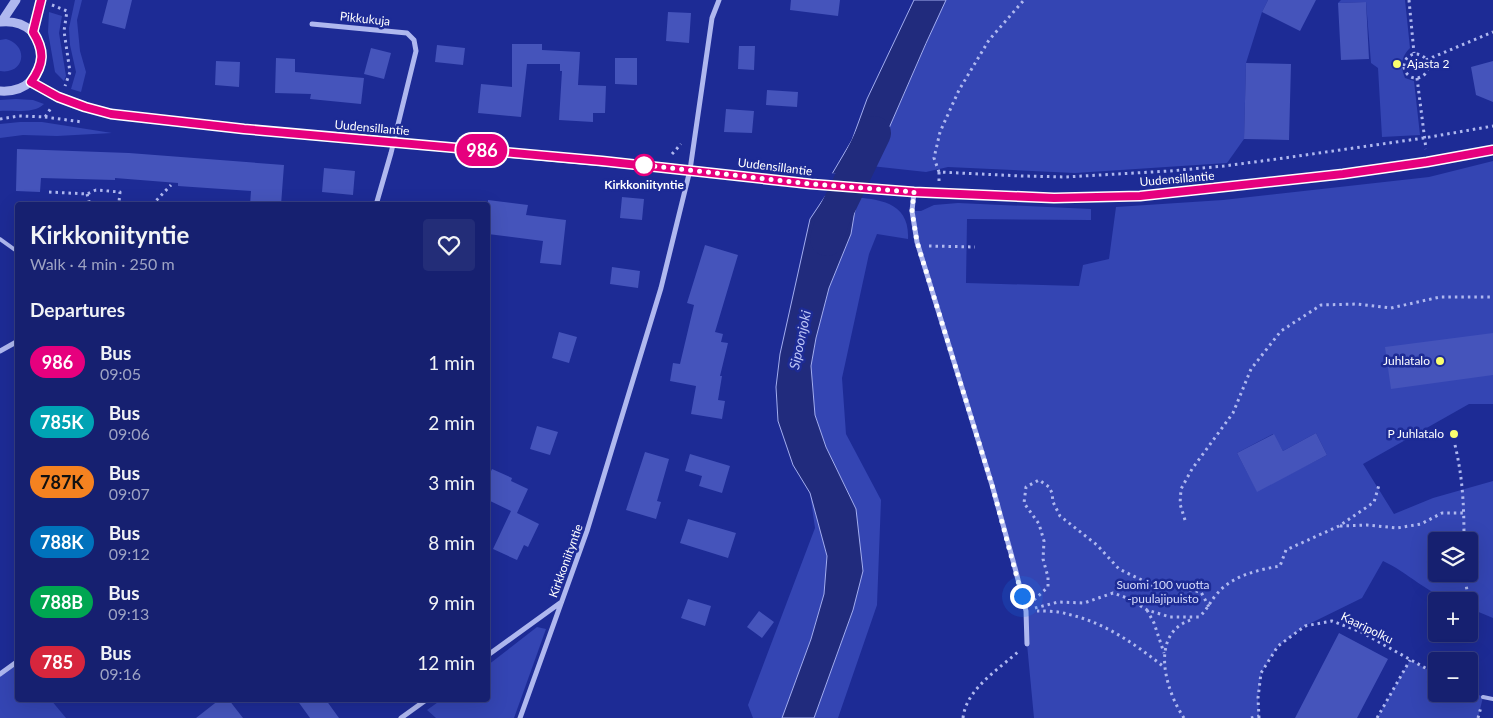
<!DOCTYPE html>
<meta charset="utf-8">
<style>
body{margin:0;font-family:Lato,sans-serif;background:#232d78;color:#f1f3f6;height:100vh;display:flex;flex-direction:column;font-size:19px;white-space:nowrap}
*{box-sizing:border-box;margin:0}
p{font-size:16px;color:#9ea3c3}
.icon{flex:none;width:28px;height:28px;fill:none;stroke:currentColor;stroke-width:2;stroke-linecap:round;stroke-linejoin:round}
.map{position:relative;flex:1;overflow:hidden}
.panel{position:absolute;left:15px;top:202px;width:475px;height:500px;display:flex;flex-direction:column;background:#162070;border-radius:5px;box-shadow:0 5px 20px #0002,0 0 0 1px #353e83}
.panel>*{flex:none}
.badge{padding:0 10px;border-radius:16px;font-size:18px;line-height:32px}
.controls{position:absolute;left:1428px;top:532px;display:grid;gap:10px}
.controls a{display:grid;place-items:center;width:50px;height:50px;border-radius:5px;background:#162070;box-shadow:0 5px 20px #0002,0 0 0 1px #353e83;font-size:25px}
.you{position:absolute;width:25px;height:25px;margin:-12px;border:4px solid #fff;border-radius:50%;background:#1a73e8;box-shadow:0 0 0 8px #1a73e833}
.map>.badge{position:absolute;translate:-50% -50%;box-shadow:0 0 0 2px #fff}
h2{padding:0 15px;font-size:19px;line-height:45px}
.round{display:grid;place-items:center;flex:none;width:52px;height:52px;border-radius:5px;background:#232d78}
.summary{display:flex;align-items:center;justify-content:space-between;height:85px;padding:0 15px}
h1{font-size:24px;font-weight:700;line-height:38px}
ul{padding:0;list-style:none}
li{display:flex;align-items:center;gap:15px;height:60px;padding:0 15px}
li div{flex:1}
li b{display:block;font-size:19px}
li em{font-style:normal}
li .badge{min-width:55px;font-weight:700;text-align:center}
.map>svg:first-child{display:block}
.green{fill:#3445b3;fill-rule:evenodd}
.water{fill:#212b7d;stroke:#a3aef1}
.pier{fill:#1d2b95}
.lines{fill:none;stroke-linecap:round;stroke-linejoin:round}
.river{stroke:#212b7d;stroke-width:34}
.building{fill:#4554bb}
.path{stroke:#afb8ef;stroke-width:3;stroke-dasharray:2.5 4;stroke-linecap:butt}
.service{stroke:#afb8ef;stroke-width:4}
.minor{stroke:#afb8ef;stroke-width:5}
.tertiary{stroke:#afb8ef;stroke-width:9}
.line-casing{stroke:#fff;stroke-width:11}
.line{stroke:#e6007e;stroke-width:8}
.walk{stroke:#fff;stroke-width:5;stroke-dasharray:0 9}
.poi-dot{fill:#fafe6e;stroke:#1d2b95;stroke-width:2}
.stop-dot{fill:#fff;stroke:#e6007e;stroke-width:2.5}
.labels{text-anchor:middle;stroke-width:5;stroke-linejoin:round;paint-order:stroke}
.street-label{font-size:12px;fill:#fff;stroke:#1d2b95}
.poi-label{font-size:12px;fill:#fff;stroke:#1d2b95;text-anchor:end}
.stop-label{font-size:12px;font-weight:bold;fill:#fff;stroke:#1d2b95}
.park-label{font-size:12px;fill:#d6dbfb;stroke:#1d2b95}
.water-label{font-size:14px;font-style:italic;fill:#bcc4f6;stroke:#1d2b95}
</style>
<div class="map">
<svg width="1493" height="718" viewBox="0 0 1493 718">
<rect width="100%" height="100%" fill="#1d2b95"/>
<path class="green" d="M75,0H82L77,20L80,51L86,72L81,92L71,89L76,72L70,45L69,28Z
M946,0H1268L1262,12L1246,63L1244,139L1227,163L1075,173L948,167L926,172L871,166C898,112 920,55 946,0Z
M1341,0H1405L1410,48C1401,57 1400,66 1405,78L1414,81L1420,135L1382,137L1378,68L1371,63L1366,2L1338,3Z
M49,12L62,16L59,33L66,76L64,81L55,72L48,32Z
M6,39C30,46 24,75 0,71V40Z
M16,99L33,100L44,104C34,114 14,110 0,111V100Z
M20,122H42L112,133L57,136L23,135L0,138V124Z
M1493,161V404H1469L1363,464L1394,514L1433,498L1493,481V618L1469,608V601C1464,601 1458,602 1453,601C1427,593 1407,572 1383,561L1362,598L1305,626L1278,646L1261,673L1258,698L1259,718H1034L1027,644L1026,611L992,485L919,248L912,211H921L934,205L958,203L1091,209V220L967,219L966,283L1079,286L1083,265L1109,259L1116,207L1223,200L1429,177ZM1316,433L1327,455L1257,491L1237,453L1273,434L1283,451ZM1436,541H1469V574H1436Z
M851,197C879,199 910,202 908,239L877,234L869,254L842,378L846,434L881,500L877,605L838,718H814L853,610L856,509L826,447L815,415L811,366L816,338L829,288L851,234L855,210Z
M810,493L827,556L824,594L811,639L782,718H753L748,705L815,528Z
M537,627L546,629L514,718H436L427,710L441,700H488V665Z
M1410,660L1436,674V694H1469V690L1483,697L1478,718H1377Z
M17,661L18,700H51L66,718H0V674Z"/>
<path class="water" d="M914,0H946C918,58 895,118 867,176L832,174L852,140L867,99Z
M826,195L851,197L855,210L851,234L829,288L816,338L811,366L815,415L826,447L856,509L863,571L853,610L814,718H782L811,639L824,594L827,556L810,493L793,465L778,421L776,387L780,354L810,219Z"/>
<path class="pier" d="M829,173L867,176H870L867,178L832,176Z"/>
<g class="lines">
<path class="river" d="M827,239L833,218L874,133"/>
</g>
<path class="building" d="M108,0H132L125,29L102,23Z
M791,0H840L838,16L790,10Z
M1268,0H1316L1300,31L1262,12Z
M1366,2L1369,59L1341,60L1338,3Z
M668,12L691,13L689,43L666,41Z
M512,44H542V50L580,52L578,85L606,86L605,113H593V122L559,120L562,71H560V64H527L521,117L478,113L481,84L512,87Z
M437,45L465,48L463,65L435,62Z
M739,46H755L754,70L738,69Z
M371,48L391,53L384,79L364,74Z
M276,58L295,59V72L364,78L361,104L310,99L311,94L275,93Z
M615,58H637V85L615,84Z
M216,61L240,62L239,87L215,85Z
M1493,61V102L1476,95L1471,67Z
M1246,63L1291,64L1289,140L1244,139Z
M767,90L798,92L797,107L766,105Z
M726,109L754,111L752,133L724,132Z
M17,149L129,153L284,165L281,205H250L251,191L178,186V183L115,178V180L41,178L40,192L16,191Z
M324,168L355,171L353,195L322,192Z
M622,197L644,199L642,220L620,218Z
M488,200L528,205L526,215L566,220L561,265L540,263L543,241L488,234Z
M705,245L738,255L715,332L723,334L721,342L728,343L720,376H722L718,400L725,401L722,419L691,414L696,386L670,381L673,363L680,364L694,305L687,303Z
M612,267L640,271L638,288L610,284Z
M559,332L577,337L569,363L552,358Z
M1493,333V375L1391,389L1385,347Z
M537,426L558,432L550,455L530,449Z
M1316,433L1327,455L1257,492L1237,453L1274,434L1283,451Z
M645,452L669,459L657,501L661,502L656,519L626,510Z
M690,454L730,466L722,493L699,486L702,476L685,471Z
M492,469L512,478L511,481L528,489L517,513L539,524L528,547L524,545L517,560L493,549L511,511L488,500V478Z
M688,519L736,533L728,558L680,543Z
M688,599L711,606L705,626L681,618Z
M759,611L774,622L762,638L747,627Z
M1339,633L1388,659L1357,718H1295Z
M219,700H229L243,718H196Z
M297,700H326L339,718H310Z"/>
<g class="lines">
<path class="path" d="M1409,0L1414,53
M52,5L67,11L64,31L70,72L65,86
M1404 66a12 12 0 1 1 24 0a12 12 0 1 1-24 0Z
M1426,60L1493,32
M1417,78L1426,149
M45,117L82,122
M0,119L19,116L45,117L51,108
M672,154L681,144
M939,172L934,158L940,132L959,90L989,40L1024,0
M939,181V172L1022,176L1066,177L1170,171L1224,166L1277,159L1424,138L1493,126
M49,192L87,194L96,190L120,192L119,202L129,205
M87,194L90,205
M152,205L171,185
M929,246L975,247
M1455,445C1463,479 1464,507 1464,541
M1185,520L1180,504L1181,489L1192,469L1233,413L1251,369L1281,331L1321,305L1357,304L1391,308L1440,297H1493
M1340,526L1367,525L1397,528L1421,524L1442,513H1464
M1464,574L1469,601
M1034,600L1048,587V577L1043,559L1044,541L1039,524L1024,503L1026,487L1039,480L1049,487L1052,493L1053,502L1060,516L1097,545L1119,569L1156,587L1191,590L1201,592L1209,607
M1469,602L1473,636
M1035,608L1058,602L1084,603L1113,593L1130,599L1147,610L1170,617H1199C1208,609 1209,603 1216,595C1231,576 1257,570 1280,566L1286,550L1339,526L1367,507L1374,502L1379,485
M1147,610L1154,623L1164,653
M1037,611C1046,611 1058,611 1067,614C1104,622 1135,644 1164,667
M963,718C966,689 999,669 1019,651
M1184,718C1165,690 1148,631 1194,619
M1251,718L1259,716
M1259,718L1258,698L1261,673L1278,646L1305,626L1332,621L1361,632L1436,674
M1377,718L1410,660
M1478,718L1481,707"/>
<path class="service" d="M0,239L18,252
M1483,697L1493,699"/>
<path class="minor" d="M312,24L407,33L414,40L416,51L391,153L376,205
M914,192L912,211L917,242L992,485L1015,568L1026,611L1027,644
M0,351L18,341
M488,655L560,603
M0,674L18,661
M401,718L426,700
M520,718L587,531L661,288L690,170L712,18L719,0"/>
<path class="tertiary" d="M2,21L16,0
M0,22C55,16 55,95 0,91
M33,32L41,0
M31,82L58,97L85,107L111,114L244,129L670,168L811,184L914,192L1054,198L1140,196L1343,174L1427,162L1493,150"/>
</g>
<g class="lines">
<defs>
<path id="line" d="M41,0L33,32C45,51 44,64 31,82L58,97L85,107L111,114L244,129L602,161L811,184L914,192L1054,198L1140,196L1343,174L1427,162L1493,150"/>
</defs>
<use href="#line" class="line-casing"/>
<use href="#line" class="line"/>
<path class="walk" d="M644,165L636,164L811,184L914,192L912,211L917,242L992,485L1022,596"/>
</g>
<g class="poi-dot">
<circle cx="1397" cy="64" r="5"/>
<circle cx="1440" cy="361" r="5"/>
<circle cx="1454" cy="434" r="5"/>
</g>
<circle class="stop-dot" cx="644" cy="165" r="10"/>
<g class="labels">
<g class="street-label">
<text transform="translate(365 19) rotate(6)" y="4">Pikkukuja</text>
<text transform="translate(372 128) rotate(5)" y="4">Uudensillantie</text>
<text transform="translate(775 167) rotate(7)" y="4">Uudensillantie</text>
<text transform="translate(1177 179) rotate(-5)" y="4">Uudensillantie</text>
<text transform="translate(566 561) rotate(-70)" y="4">Kirkkoniityntie</text>
<text transform="translate(1367 628) rotate(26)" y="4">Kaaripolku</text>
</g>
<g class="poi-label">
<text x="1407" y="68" text-anchor="start">Ajasta 2</text>
<text x="1430" y="365">Juhlatalo</text>
<text x="1444" y="438">P Juhlatalo</text>
</g>
<g class="stop-label">
<text x="644" y="189">Kirkkoniityntie</text>
</g>
<g class="park-label">
<text x="1163" y="589">Suomi 100 vuotta<tspan x="1163" dy="14">-puulajipuisto</tspan></text>
</g>
<g class="water-label">
<text transform="translate(800 340) rotate(-78)" y="5">Sipoonjoki</text>
</g>
</g>
</svg>
<div class="controls">
<a><svg class="icon" aria-label="layers" viewBox="0 0 24 24"><path d="M12 4l9 5-9 5-9-5zM3 14l9 5 9-5"/></svg></a>
<a>+</a>
<a>−</a>
</div>
<div class="you" style="left:1022px;top:596px"></div>
<b class="badge" style="left:482px;top:150px;background:#e6007e;color:#fff">986</b>
<section class="panel">
<div class="summary"><div><h1>Kirkkoniityntie</h1><p>Walk · 4 min · 250 m</p></div><a class="round"><svg class="icon" aria-label="heart" viewBox="0 0 24 24"><path d="M12 20l-8-8c-3-5 5-10 8-4 3-6 11-1 8 4z"/></svg></a></div>
<h2>Departures</h2>
<ul>
<li><span class="badge" style="background:#e6007e;color:#fff">986</span><div><b>Bus</b><p>09:05</p></div><em>1 min</em></li>
<li><span class="badge" style="background:#00a3b4;color:#fff">785K</span><div><b>Bus</b><p>09:06</p></div><em>2 min</em></li>
<li><span class="badge" style="background:#f58220;color:#111">787K</span><div><b>Bus</b><p>09:07</p></div><em>3 min</em></li>
<li><span class="badge" style="background:#0072bc;color:#fff">788K</span><div><b>Bus</b><p>09:12</p></div><em>8 min</em></li>
<li><span class="badge" style="background:#00a651;color:#fff">788B</span><div><b>Bus</b><p>09:13</p></div><em>9 min</em></li>
<li><span class="badge" style="background:#d7263d;color:#fff">785</span><div><b>Bus</b><p>09:16</p></div><em>12 min</em></li>
</ul>
</section>
</div>
